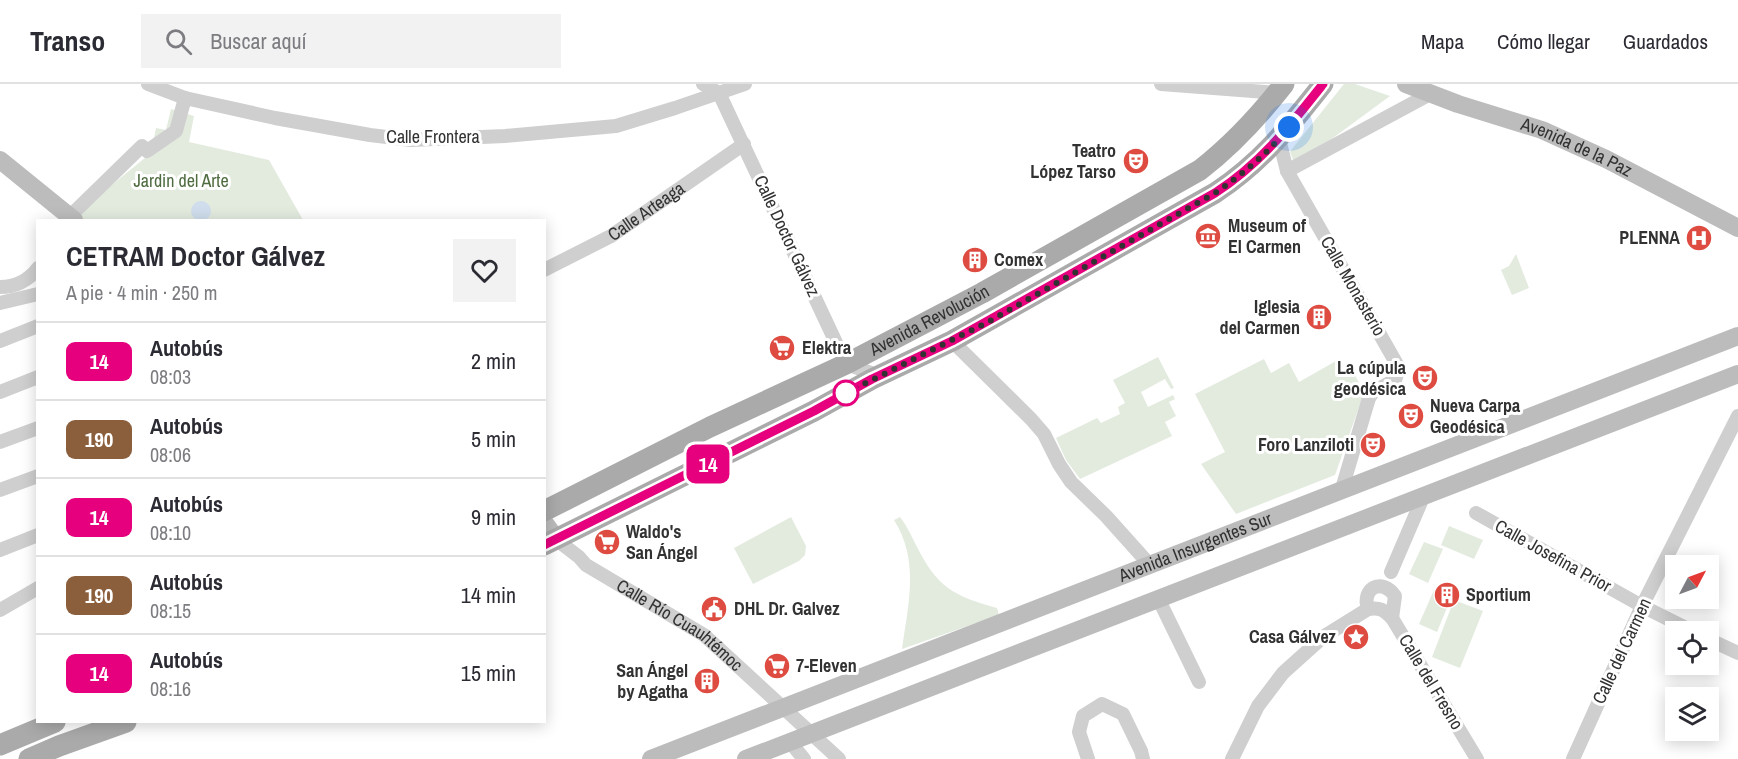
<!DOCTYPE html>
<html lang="es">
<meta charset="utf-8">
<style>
body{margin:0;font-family:"Archivo Narrow",sans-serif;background:#f2f2f3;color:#2b2b33;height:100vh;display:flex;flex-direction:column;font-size:22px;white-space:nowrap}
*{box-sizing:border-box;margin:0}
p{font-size:20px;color:#7c7c81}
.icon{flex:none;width:33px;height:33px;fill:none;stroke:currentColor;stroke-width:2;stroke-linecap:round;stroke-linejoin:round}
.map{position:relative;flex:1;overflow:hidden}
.details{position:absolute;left:36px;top:135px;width:510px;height:504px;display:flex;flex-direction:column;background:#fff;border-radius:0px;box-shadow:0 3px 15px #0003}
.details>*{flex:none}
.badge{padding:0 12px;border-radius:9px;font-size:21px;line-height:39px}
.needle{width:39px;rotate:49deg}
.controls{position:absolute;left:1665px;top:471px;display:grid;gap:12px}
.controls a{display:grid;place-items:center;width:54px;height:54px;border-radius:0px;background:#fff;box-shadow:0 3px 15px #0003;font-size:30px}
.you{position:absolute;width:30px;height:30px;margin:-15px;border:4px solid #fff;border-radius:50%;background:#1a73e8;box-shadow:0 0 0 9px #1a73e833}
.map>.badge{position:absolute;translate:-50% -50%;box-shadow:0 0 0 3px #fff}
.round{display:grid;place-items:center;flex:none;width:63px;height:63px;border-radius:0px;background:#f2f2f3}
.head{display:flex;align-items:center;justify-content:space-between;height:102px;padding:0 30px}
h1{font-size:28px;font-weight:700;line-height:45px}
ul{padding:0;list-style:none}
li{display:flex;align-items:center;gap:18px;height:78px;padding:0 30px;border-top:2px solid #e1e1e2}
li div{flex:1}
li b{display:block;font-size:22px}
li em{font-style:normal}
li .badge{min-width:66px;font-weight:700;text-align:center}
header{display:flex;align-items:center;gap:36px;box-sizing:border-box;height:84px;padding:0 30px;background:#fff;border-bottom:2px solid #e1e1e2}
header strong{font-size:28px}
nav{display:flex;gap:33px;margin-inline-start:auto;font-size:21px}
.search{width:420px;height:54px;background:#f2f2f3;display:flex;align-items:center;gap:15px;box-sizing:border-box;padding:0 21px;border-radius:0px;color:#7c7c81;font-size:22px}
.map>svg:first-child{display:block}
.green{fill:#e3ebdf}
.water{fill:#cfddec}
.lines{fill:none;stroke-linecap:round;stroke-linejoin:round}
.street{stroke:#cfcfcf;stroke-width:14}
.secondary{stroke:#bcbcbc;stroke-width:18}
.primary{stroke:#aaa;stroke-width:21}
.line-casing{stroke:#fff;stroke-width:14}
.line{stroke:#e6007e;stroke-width:9}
.walk{stroke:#323232;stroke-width:6;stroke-dasharray:0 10.8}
.stop-dot{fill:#fff;stroke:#e6007e;stroke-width:3}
.labels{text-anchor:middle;stroke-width:6;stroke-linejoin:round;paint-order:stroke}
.street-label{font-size:18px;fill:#323232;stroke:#fff}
.poi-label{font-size:18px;font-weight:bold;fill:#323232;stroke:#fff;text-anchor:start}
.park-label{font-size:18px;fill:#4f6c41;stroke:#fff}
</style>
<header>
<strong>Transo</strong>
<div class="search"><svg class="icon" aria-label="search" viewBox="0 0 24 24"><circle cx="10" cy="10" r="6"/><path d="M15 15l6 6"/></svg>Buscar aquí</div>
<nav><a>Mapa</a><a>Cómo llegar</a><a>Guardados</a></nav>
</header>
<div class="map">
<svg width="1738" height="675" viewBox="0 0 1738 675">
<rect width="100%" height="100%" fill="#fff"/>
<path class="green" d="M1344,0H1355L1390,12L1303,76L1296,77L1293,76L1290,68L1292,65Z
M171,25L194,32L189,58L269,76L303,136H82L76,130L151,69L156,44L166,46Z
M1516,170L1529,204L1512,211L1501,186L1509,182Z
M1158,273L1174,304L1171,305L1165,295L1141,308L1148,323L1173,311L1175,315L1169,318L1176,332L1165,338L1172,352L1080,395L1066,376L1056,354L1097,334L1101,339L1120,330L1118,323L1125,319L1113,296Z
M1264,275L1271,289L1289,279L1299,298L1336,277L1341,288L1351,283L1364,309L1335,391L1236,430L1201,380L1225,368L1195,310Z
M791,433L806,462L805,471L799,477L753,500L734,464Z
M900,433C907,442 911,451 916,461C937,503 953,512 997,524L999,531L902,565C908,521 920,477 894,436Z
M1449,442L1483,456L1474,475L1441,461Z
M1424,458L1443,465L1428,499L1409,490Z
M1434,506L1451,514L1437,548L1419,540Z
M1454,516L1483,527L1460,584L1432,573Z"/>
<path class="water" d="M191 127a10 10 0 1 1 20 0a10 10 0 1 1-20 0Z"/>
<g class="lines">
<g class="street">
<path d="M148,0L185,14L275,34L370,51L411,56L505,52L616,42L675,24L745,0"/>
<path d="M703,0L719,9L846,280L880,292"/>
<path d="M1161,0L1278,9"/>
<path d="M1279,55L1287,87L1399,284L1395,296L1373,308L1369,314L1341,408"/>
<path d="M1287,87L1430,10"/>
<path d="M66,136L142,62L147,67L176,47L185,14"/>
<path id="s1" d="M544,186L611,152L744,60"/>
<path d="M0,203C16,203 28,197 38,184"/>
<path d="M0,219L38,210"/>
<path d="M0,257L38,242"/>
<path d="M952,257L1031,335L1044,350L1059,380L1071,398L1106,432L1149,480"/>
<path d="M0,308L38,293"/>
<path d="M0,358L38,344"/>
<path d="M0,406L38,392"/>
<path d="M1476,429L1642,522L1694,548"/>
<path id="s2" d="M557,456L579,473L586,481L704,551L839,675"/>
<path d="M0,466L38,451"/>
<path d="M1391,488L1424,411"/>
<path d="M1158,514L1199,598"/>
<path d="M1368,525C1361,504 1382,493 1395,512L1392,534"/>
<path d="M0,526L38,504"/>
<path d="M1708,555L1738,569"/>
<path d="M790,658L804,675"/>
<path d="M1088,675L1079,648L1083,632L1102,620L1123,630L1141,667L1143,675"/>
<path d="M1232,675L1258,622L1283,589L1323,553L1368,525C1380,523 1384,526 1392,534L1477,675"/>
<path d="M1573,675L1642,522L1738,332"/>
</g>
<g class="secondary">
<path id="s3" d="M1406,0L1458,20L1542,46L1606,75L1738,144"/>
<path d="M0,76L74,136"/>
<path d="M544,438L557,456"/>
<path id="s4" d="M651,675L1738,252"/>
<path d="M746,675L1738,290"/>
</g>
<g class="primary">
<path id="s5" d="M544,427L710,343L846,280L982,209L1200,86C1232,61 1259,32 1284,0"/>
<path d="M544,461L814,327L872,295L952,257L1215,109C1262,78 1288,44 1323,0"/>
<path d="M0,661L55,638"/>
<path d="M29,675L59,662L126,638"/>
</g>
</g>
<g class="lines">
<defs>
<path id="line" d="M544,461L814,327L872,295L952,257L1215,109C1261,79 1289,43 1323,0"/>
</defs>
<use href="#line" class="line-casing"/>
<use href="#line" class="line"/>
<path class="walk" d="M846,309L988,238L1215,109C1243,90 1268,69 1289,43"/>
</g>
<defs>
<symbol id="theatre-disc" viewBox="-11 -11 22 22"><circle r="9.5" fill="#dd4b41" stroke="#fff"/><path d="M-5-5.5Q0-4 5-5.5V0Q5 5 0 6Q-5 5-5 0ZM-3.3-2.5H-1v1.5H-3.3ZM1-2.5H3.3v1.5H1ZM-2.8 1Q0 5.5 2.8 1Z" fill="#fff"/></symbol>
<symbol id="museum-disc" viewBox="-11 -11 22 22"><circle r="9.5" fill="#dd4b41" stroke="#fff"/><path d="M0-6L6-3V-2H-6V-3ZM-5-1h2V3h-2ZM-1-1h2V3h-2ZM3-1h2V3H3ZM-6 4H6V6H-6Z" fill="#fff"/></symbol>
<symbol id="hospital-disc" viewBox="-11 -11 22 22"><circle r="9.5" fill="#dd4b41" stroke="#fff"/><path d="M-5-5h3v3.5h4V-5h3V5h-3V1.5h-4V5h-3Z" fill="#fff"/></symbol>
<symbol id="building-disc" viewBox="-11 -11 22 22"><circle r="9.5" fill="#dd4b41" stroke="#fff"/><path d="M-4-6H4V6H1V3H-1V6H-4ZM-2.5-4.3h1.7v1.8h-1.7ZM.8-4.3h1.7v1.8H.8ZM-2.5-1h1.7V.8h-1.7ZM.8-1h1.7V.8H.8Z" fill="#fff"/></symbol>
<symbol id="supermarket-disc" viewBox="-11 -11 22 22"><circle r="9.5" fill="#dd4b41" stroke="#fff"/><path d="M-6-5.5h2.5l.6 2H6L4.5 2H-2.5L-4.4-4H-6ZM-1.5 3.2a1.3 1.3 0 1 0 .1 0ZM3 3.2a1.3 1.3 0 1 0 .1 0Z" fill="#fff"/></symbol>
<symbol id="civic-disc" viewBox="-11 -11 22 22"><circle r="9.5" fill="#dd4b41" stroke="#fff"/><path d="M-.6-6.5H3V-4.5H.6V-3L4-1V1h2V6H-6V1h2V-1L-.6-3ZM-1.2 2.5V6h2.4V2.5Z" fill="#fff"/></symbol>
<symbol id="sight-disc" viewBox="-11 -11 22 22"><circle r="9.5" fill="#dd4b41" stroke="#fff"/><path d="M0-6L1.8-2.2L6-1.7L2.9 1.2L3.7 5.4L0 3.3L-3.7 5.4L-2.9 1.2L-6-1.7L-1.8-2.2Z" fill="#fff"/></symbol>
</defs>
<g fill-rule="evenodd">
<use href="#theatre-disc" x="1121" y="62" width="30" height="30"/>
<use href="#museum-disc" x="1193" y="137" width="30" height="30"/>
<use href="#hospital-disc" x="1684" y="139" width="30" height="30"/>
<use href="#building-disc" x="960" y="161" width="30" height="30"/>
<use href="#building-disc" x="1304" y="218" width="30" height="30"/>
<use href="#supermarket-disc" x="767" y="249" width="30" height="30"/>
<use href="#theatre-disc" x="1410" y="279" width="30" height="30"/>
<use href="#theatre-disc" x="1396" y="317" width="30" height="30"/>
<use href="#theatre-disc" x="1358" y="346" width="30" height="30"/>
<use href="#supermarket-disc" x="592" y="443" width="30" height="30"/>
<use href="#building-disc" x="1432" y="496" width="30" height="30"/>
<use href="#civic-disc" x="699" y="510" width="30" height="30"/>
<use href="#sight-disc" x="1341" y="538" width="30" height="30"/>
<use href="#supermarket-disc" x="762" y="567" width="30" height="30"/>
<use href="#building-disc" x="692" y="582" width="30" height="30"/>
</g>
<circle class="stop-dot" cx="846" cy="309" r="12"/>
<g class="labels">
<g class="street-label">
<text x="433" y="59">Calle Frontera</text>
<text dy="6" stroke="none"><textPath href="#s3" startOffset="182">Avenida de la Paz</textPath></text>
<text dy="6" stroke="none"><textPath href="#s1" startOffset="118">Calle Arteaga</textPath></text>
<text transform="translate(787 152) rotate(65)" y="6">Calle Doctor Gálvez</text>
<text transform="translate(1353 202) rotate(60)" y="6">Calle Monasterio</text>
<text dy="6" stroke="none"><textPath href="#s5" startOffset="430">Avenida Revolución</textPath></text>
<text dy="6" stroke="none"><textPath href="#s4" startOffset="584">Avenida Insurgentes Sur</textPath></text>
<text transform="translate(1553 472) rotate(29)" y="6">Calle Josefina Prior</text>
<text dy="6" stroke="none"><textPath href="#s2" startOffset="150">Calle Río Cuauhtémoc</textPath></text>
<text transform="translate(1622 567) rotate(-65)" y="6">Calle del Carmen</text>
<text transform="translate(1431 598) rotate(59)" y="6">Calle del Fresno</text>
</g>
<g class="poi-label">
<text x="1116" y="73" text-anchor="end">Teatro<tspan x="1116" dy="21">López Tarso</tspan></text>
<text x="1228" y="148">Museum of<tspan x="1228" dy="21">El Carmen</tspan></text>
<text x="1680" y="160" text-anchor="end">PLENNA</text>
<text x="994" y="182">Comex</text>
<text x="1300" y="229" text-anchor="end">Iglesia<tspan x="1300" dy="21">del Carmen</tspan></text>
<text x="802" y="270">Elektra</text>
<text x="1406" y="290" text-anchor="end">La cúpula<tspan x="1406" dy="21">geodésica</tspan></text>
<text x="1430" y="328">Nueva Carpa<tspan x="1430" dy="21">Geodésica</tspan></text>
<text x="1354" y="367" text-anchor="end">Foro Lanziloti</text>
<text x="626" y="454">Waldo's<tspan x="626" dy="21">San Ángel</tspan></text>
<text x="1466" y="517">Sportium</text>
<text x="734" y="531">DHL Dr. Galvez</text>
<text x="1336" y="559" text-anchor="end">Casa Gálvez</text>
<text x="796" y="588">7-Eleven</text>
<text x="688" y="593" text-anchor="end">San Ángel<tspan x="688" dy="21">by Agatha</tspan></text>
</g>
<g class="park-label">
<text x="181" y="103">Jardin del Arte</text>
</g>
</g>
</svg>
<div class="controls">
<a><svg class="needle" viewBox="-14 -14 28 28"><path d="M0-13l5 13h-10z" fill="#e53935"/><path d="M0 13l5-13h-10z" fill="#7c7c81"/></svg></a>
<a><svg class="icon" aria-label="locate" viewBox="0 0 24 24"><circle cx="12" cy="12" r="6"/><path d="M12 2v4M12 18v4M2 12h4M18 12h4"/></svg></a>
<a><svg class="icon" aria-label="layers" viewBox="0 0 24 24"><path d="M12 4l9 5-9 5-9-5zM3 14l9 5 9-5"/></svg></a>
</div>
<div class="you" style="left:1289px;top:43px"></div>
<b class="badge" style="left:708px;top:380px;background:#e6007e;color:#fff">14</b>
<section class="details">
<div class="head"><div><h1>CETRAM Doctor Gálvez</h1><p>A pie · 4 min · 250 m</p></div><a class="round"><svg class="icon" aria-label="heart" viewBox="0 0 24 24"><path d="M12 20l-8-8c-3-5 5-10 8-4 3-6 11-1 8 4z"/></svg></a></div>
<ul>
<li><span class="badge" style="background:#e6007e;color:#fff">14</span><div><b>Autobús</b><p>08:03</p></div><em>2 min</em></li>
<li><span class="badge" style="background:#8b5e3c;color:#fff">190</span><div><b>Autobús</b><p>08:06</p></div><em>5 min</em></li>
<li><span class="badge" style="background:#e6007e;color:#fff">14</span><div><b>Autobús</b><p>08:10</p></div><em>9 min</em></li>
<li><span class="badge" style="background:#8b5e3c;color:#fff">190</span><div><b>Autobús</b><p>08:15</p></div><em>14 min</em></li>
<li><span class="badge" style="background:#e6007e;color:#fff">14</span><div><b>Autobús</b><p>08:16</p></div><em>15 min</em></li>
</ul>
</section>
</div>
